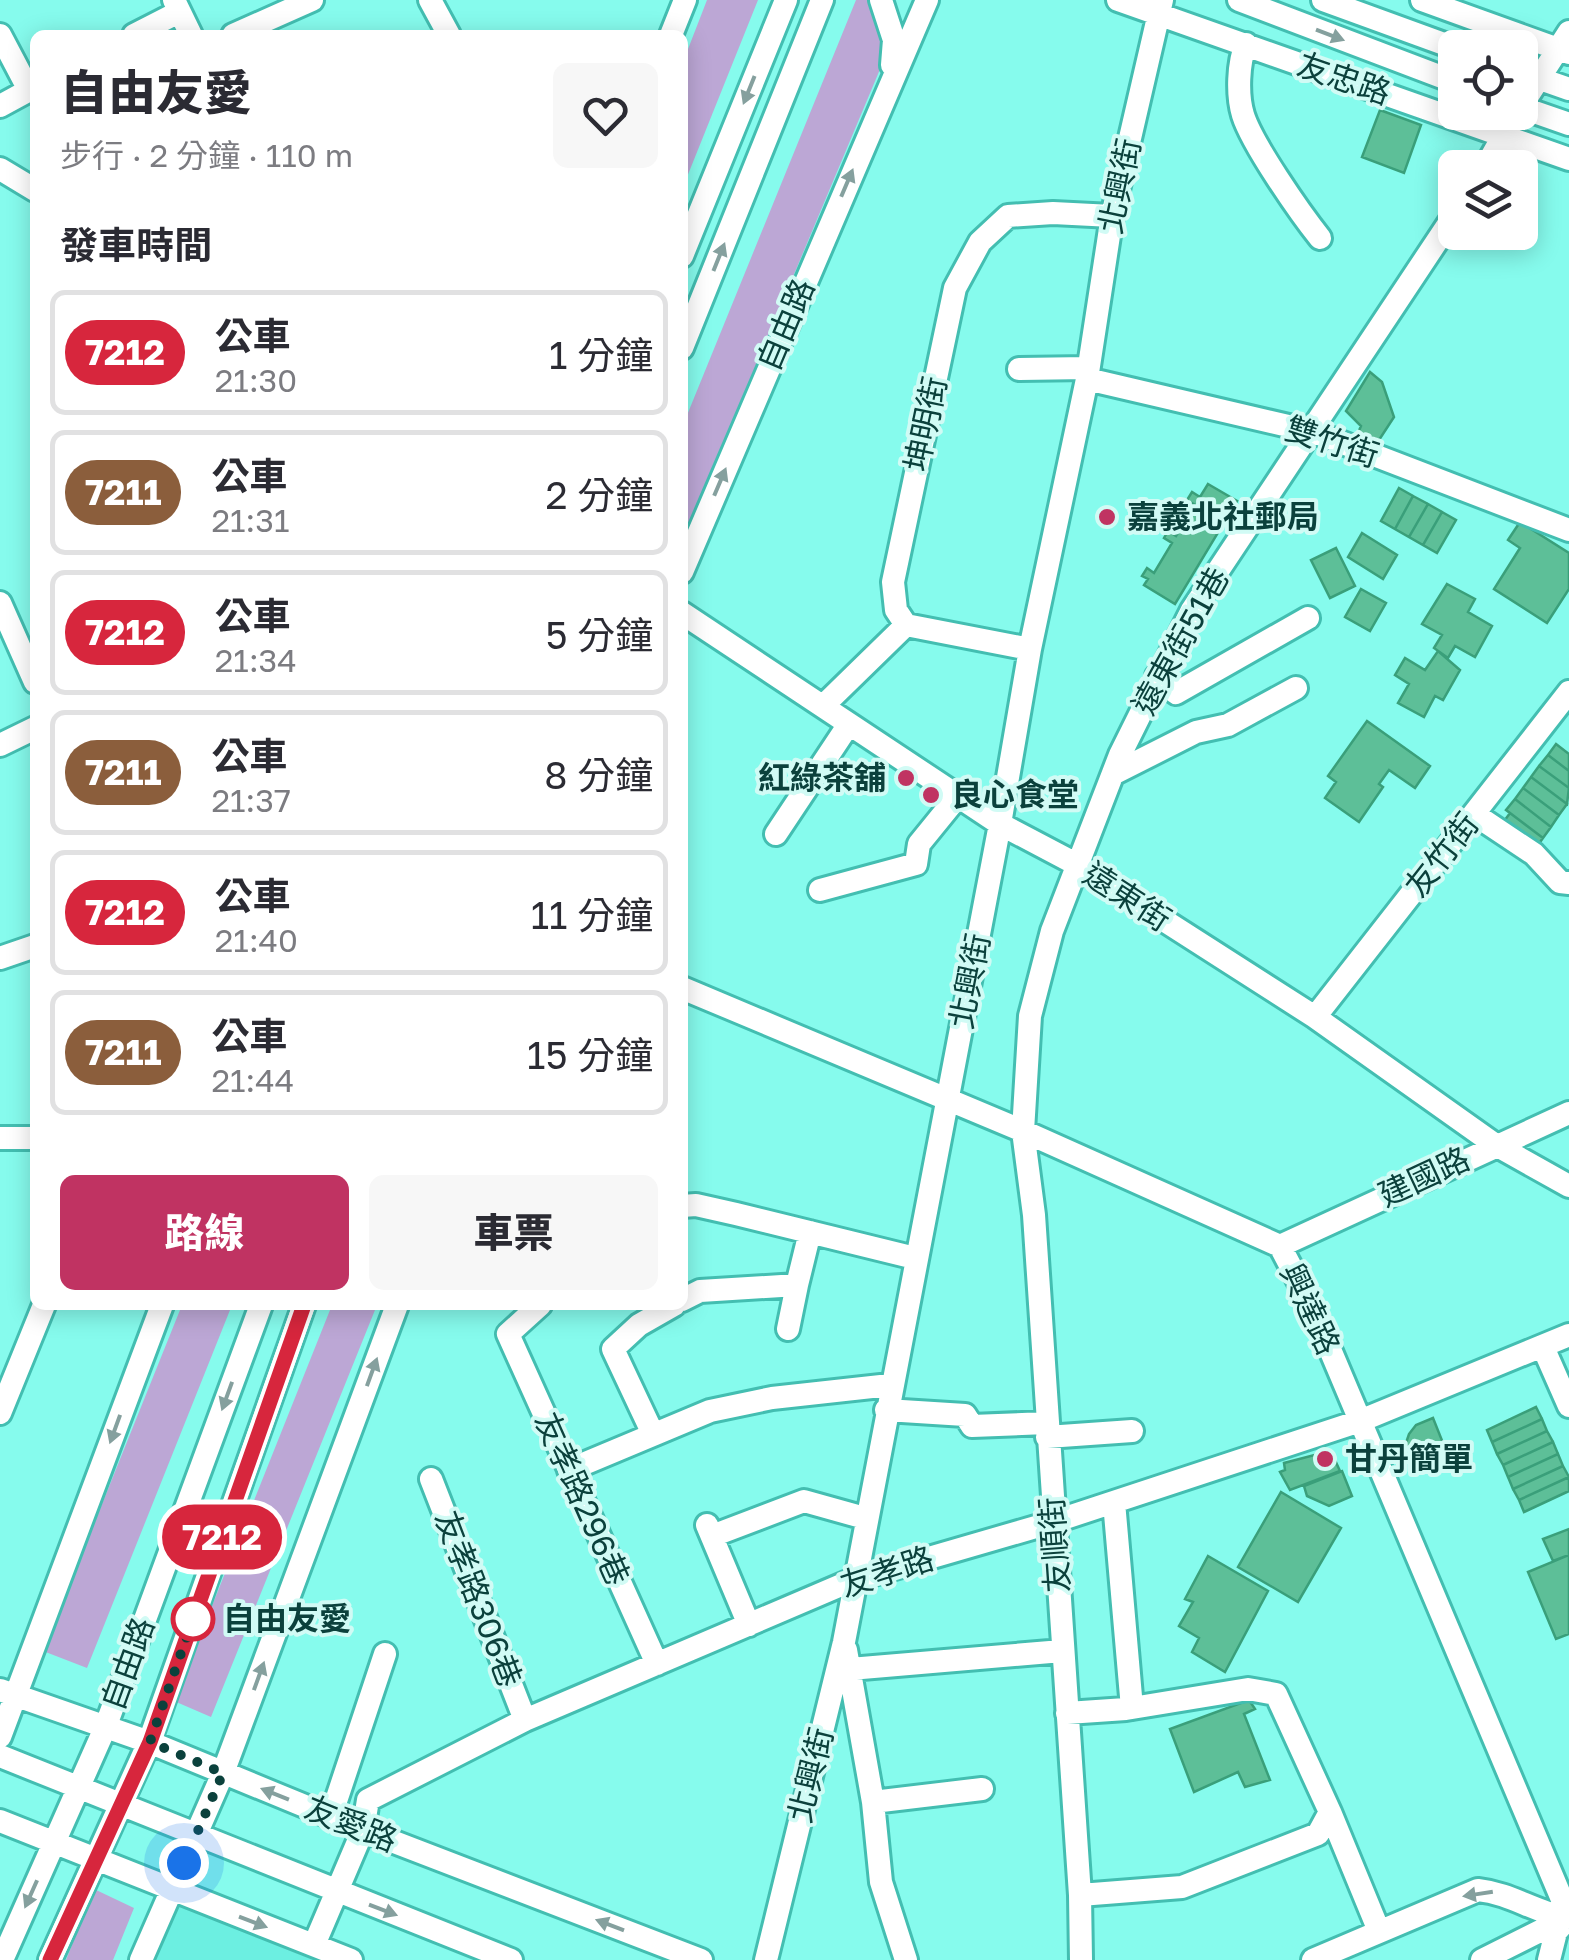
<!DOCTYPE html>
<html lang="zh-TW">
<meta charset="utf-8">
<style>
body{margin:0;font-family:"Golos Text","Noto Sans TC",sans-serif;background:#f7f7f7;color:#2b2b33;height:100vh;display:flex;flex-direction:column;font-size:38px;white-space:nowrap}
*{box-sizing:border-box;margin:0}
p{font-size:32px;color:#7c7c81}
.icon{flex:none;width:55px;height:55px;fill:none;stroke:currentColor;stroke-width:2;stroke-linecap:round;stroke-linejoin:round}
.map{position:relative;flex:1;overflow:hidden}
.sheet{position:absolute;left:30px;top:30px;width:658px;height:1280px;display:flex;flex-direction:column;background:#fff;border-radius:15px;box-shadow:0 5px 25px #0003}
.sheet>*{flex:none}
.badge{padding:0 20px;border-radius:32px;font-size:35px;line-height:65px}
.buttons{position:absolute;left:1438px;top:30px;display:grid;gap:20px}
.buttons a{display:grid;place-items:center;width:100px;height:100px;border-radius:15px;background:#fff;box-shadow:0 5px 25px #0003;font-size:50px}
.you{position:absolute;width:50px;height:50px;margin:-25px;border:8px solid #fff;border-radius:50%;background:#1a73e8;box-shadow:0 0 0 15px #1a73e833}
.map>.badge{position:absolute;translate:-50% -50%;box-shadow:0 0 0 5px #fff}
h2{padding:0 30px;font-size:38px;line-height:90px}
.round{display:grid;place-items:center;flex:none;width:105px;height:105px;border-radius:15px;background:#f7f7f7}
.overview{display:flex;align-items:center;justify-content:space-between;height:170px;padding:0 30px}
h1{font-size:48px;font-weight:800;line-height:75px}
.action{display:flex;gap:20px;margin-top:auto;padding:20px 30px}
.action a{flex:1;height:115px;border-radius:15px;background:#c03362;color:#fff;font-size:40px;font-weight:800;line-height:115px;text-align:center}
.action a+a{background:#f7f7f7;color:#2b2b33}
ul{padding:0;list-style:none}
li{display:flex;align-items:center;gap:30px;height:125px;margin:0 20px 15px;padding:0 10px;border:5px solid #e1e1e2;border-radius:15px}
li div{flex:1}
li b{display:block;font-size:38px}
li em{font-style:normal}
li .badge{min-width:110px;font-weight:700;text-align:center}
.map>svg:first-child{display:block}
.built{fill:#6cefe1}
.green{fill:#bca7d5}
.building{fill:#5dbf98;stroke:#3a9f7a;stroke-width:2.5}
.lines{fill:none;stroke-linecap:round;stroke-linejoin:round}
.minor-casing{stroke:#43beb1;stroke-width:28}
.minor{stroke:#fff;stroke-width:22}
.oneway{fill:#85a09e}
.line-casing{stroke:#fff;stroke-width:22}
.line{stroke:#d7263d;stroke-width:15}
.walk{stroke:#0b413c;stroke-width:10;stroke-dasharray:0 18}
.poi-dot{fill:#c03362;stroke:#d1fbf5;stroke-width:4}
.stop-dot{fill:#fff;stroke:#d7263d;stroke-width:5}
.labels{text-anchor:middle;stroke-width:8;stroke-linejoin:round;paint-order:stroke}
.street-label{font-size:32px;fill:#0b413c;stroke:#d1fbf5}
.poi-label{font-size:32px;font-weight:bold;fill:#0b413c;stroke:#d1fbf5;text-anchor:start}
.stop-label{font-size:32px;font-weight:bold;fill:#0b413c;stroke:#d1fbf5;text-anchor:start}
</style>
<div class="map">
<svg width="1569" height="1960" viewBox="0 0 1569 1960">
<rect width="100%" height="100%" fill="#86fbed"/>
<path class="built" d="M173,1902L322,1960H150Z"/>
<path class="green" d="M707,0H758L683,187V62Z
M856,0H871L886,55L683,539V425Z
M182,1305H232L87,1668L43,1651Z
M332,1305H377L211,1717L174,1701Z
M94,1889L134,1908L113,1960H66Z"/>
<path class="building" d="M1380,110L1421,125L1404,173L1362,157Z
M1370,372L1382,382L1394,417L1379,440L1358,433L1361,426L1346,411Z
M1208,484L1237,501L1175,604L1144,585L1148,579L1142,576L1147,568L1154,573L1172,543L1164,538L1168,531L1176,536L1195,505L1187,500L1192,492L1200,497Z
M1399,488L1413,496L1395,529L1381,521Z
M1413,496L1428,504L1409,537L1395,529Z
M1428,504L1442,512L1423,545L1409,537Z
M1442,512L1456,520L1437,553L1423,545Z
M1520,522L1569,553V589L1547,623L1494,589L1520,548L1508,540Z
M1362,533L1397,555L1383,579L1348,557Z
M1336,548L1355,586L1330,598L1311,560Z
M1447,584L1475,599L1468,612L1492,626L1475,657L1455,646L1448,658L1434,648L1442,635L1422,624Z
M1361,589L1386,603L1370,631L1345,617Z
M1438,651L1460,670L1443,700L1435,696L1424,717L1398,703L1409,684L1395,675L1405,658L1425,670Z
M1367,721L1430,766L1415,788L1389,770L1379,784L1383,787L1359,822L1325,798L1336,782L1328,776Z
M1556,744L1569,754V771L1548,755Z
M1548,755L1569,771V788L1539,766Z
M1539,766L1569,788L1567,804L1531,777Z
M1531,777L1567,804L1559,815L1523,788Z
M1523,788L1559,815L1551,827L1515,799Z
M1515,799L1551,827L1543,838L1506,810Z
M1510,813L1543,838L1535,849L1502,824Z
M1536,1407L1542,1419L1492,1442L1487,1430Z
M1433,1418L1445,1448L1413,1462L1406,1443L1409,1434L1416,1425Z
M1542,1419L1547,1431L1497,1454L1492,1442Z
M1547,1431L1553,1442L1503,1465L1497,1454Z
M1553,1442L1558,1454L1508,1477L1503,1465Z
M1322,1453L1334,1458L1340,1471L1290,1490L1280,1472L1285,1470L1284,1463Z
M1558,1454L1563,1466L1513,1489L1508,1477Z
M1563,1466L1569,1477L1519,1500L1513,1489Z
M1342,1471L1352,1496L1329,1506L1307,1496L1304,1486Z
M1569,1477V1491L1524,1512L1519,1500Z
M1281,1492L1341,1528L1298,1602L1238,1567Z
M1569,1529V1555L1553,1561L1543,1539Z
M1569,1555V1634L1556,1639L1528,1572Z
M1208,1556L1268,1591L1225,1672L1192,1652L1199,1638L1179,1626L1193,1602L1185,1599Z
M1249,1700L1255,1709L1244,1714L1270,1780L1245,1787L1238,1772L1194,1792L1170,1729Z"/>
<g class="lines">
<defs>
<path id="minor" d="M174,0L191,35
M430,0L449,35
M881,0L894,40L892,65
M1118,0L1569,159
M1239,0L1455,82
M1323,0L1455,48
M1422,0L1569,53
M0,35L29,90
M134,35L179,12
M233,35L312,0
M671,35L685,0
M1246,44C1238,63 1237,95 1243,115C1252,144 1300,213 1320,238
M1520,72L1569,89
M0,106L35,87
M1520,107L1569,124
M1520,108L1569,32
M1485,168L1510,124
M0,169L35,190
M682,256L786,0
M682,348L822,0
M1019,369L1088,368
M1087,379L1314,432L1569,530
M682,572L927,0
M0,603L35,682
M682,613L1000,824L1076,864L1315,1017L1494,1144L1569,1186
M1030,649L906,625L896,610L893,582L955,288L980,242L1008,216L1053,213L1112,216
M1157,676L1176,693L1308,618
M823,706L906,625
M0,745L35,728
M1113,774L1196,732L1228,725L1296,688
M1474,814L1534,854L1560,882L1569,883
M776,834L849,724
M820,890L916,864L919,844L958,796
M0,958L35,946
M682,988L1023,1131L1280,1246L1313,1309L1569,1916
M1315,1017L1569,692
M0,1138H35
M682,1206L696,1205L736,1214L915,1258
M1280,1246L1569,1113
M682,1300L700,1291L797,1285L810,1232
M540,1305L508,1334L657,1664
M788,1329L797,1285
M1543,1347L1569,1406
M886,1410L965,1415L972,1426L1046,1423
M0,1413L44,1305
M653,1434L613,1349L639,1325L674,1305
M1047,1437L1132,1431
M569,1470L710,1411L772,1398L890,1385
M431,1479L525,1720
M1114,1502L1132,1708
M707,1525L749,1625
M712,1536L804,1501L865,1518
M846,1650L873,1802L881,1882L906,1960
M850,1669L1062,1651
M0,1690L149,1742L363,1830L701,1960
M1067,1713L1126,1709L1248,1689L1276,1694L1330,1812L1318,1834L1182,1887L1080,1895
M0,1737L162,1305
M0,1756L511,1960
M873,1802L982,1789
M1330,1812L1379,1931
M331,1816L385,1654
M0,1821L351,1960
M314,1945L363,1830L368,1800L525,1720L853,1580L1053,1522L1360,1421L1569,1335
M2,1960L105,1728L261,1305
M50,1960L149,1742L304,1305
M141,1960L223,1773L397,1305
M766,1960L844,1642L1000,824L1030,649L1087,379L1112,216L1162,0
M1081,1960L1080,1895L1034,1215L1023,1131L1030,1016L1052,931L1120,755L1192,610L1455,214
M1313,1960L1478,1890C1514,1894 1536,1914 1569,1917
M1482,1960L1568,1917
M1549,1960L1556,1932L1567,1919"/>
</defs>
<use href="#minor" class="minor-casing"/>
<use href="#minor" class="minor"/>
</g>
<defs><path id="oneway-solid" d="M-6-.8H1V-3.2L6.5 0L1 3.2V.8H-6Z" transform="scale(2.5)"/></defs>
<g class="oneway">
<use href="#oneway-solid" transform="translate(1330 35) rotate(21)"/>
<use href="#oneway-solid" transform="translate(749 90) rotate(112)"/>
<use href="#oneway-solid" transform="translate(847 183) rotate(-67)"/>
<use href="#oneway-solid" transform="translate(719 257) rotate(-68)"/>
<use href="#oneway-solid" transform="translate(720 482) rotate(-67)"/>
<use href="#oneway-solid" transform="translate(372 1372) rotate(-70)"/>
<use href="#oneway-solid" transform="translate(227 1396) rotate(110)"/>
<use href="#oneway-solid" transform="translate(115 1429) rotate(110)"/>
<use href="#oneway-solid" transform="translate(259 1676) rotate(-70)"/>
<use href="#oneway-solid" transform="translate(275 1794) rotate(-158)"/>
<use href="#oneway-solid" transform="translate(31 1894) rotate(114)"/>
<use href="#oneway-solid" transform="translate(1478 1894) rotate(171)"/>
<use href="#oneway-solid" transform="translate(383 1910) rotate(21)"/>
<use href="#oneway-solid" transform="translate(253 1922) rotate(21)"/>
<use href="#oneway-solid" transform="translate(610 1925) rotate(-159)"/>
</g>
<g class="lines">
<defs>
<path id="line" d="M50,1960L150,1742L304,1305"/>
</defs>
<use href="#line" class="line-casing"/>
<use href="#line" class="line"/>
<path class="walk" d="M184,1863L223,1773L150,1742L193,1619"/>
</g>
<g class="poi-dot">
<circle cx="1107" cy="517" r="10"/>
<circle cx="906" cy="778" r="10"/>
<circle cx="931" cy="795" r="10"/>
<circle cx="1325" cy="1459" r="10"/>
</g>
<circle class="stop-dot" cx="193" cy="1619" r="20"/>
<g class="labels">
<g class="street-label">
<text transform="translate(1344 79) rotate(19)" y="11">友忠路</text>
<text transform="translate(1120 186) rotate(-78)" y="11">北興街</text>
<text transform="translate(786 325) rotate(-67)" y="11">自由路</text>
<text transform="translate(926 424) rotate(-78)" y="11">坤明街</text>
<text transform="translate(1332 442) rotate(18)" y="11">雙竹街</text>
<text transform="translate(1181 641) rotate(-61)" y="11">遠東街51巷</text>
<text transform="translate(1442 855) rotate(-52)" y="11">友竹街</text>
<text transform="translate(1127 897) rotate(33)" y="11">遠東街</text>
<text transform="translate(970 981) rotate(-79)" y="11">北興街</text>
<text transform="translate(1424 1177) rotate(-25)" y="11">建國路</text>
<text transform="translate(1310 1309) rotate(65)" y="11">興達路</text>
<text transform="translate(582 1499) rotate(66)" y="11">友孝路296巷</text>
<text transform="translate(1055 1545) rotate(-94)" y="11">友順街</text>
<text transform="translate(887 1572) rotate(-18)" y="11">友孝路</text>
<text transform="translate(478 1599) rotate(69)" y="11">友孝路306巷</text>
<text transform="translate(128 1664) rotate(-70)" y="11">自由路</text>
<text transform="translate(811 1775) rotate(-76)" y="11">北興街</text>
<text transform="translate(351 1824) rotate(22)" y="11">友愛路</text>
</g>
<g class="poi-label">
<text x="1127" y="528">嘉義北社郵局</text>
<text x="886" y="789" text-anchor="end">紅綠茶舖</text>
<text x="951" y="806">良心食堂</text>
<text x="1345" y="1470">甘丹簡單</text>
</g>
<g class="stop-label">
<text x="223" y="1630">自由友愛</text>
</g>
</g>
</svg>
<div class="buttons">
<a><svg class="icon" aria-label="locate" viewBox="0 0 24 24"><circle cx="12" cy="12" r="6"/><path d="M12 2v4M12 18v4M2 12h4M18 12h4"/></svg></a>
<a><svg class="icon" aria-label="layers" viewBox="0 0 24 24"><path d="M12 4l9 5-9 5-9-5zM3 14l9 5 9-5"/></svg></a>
</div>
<div class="you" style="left:184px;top:1863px"></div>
<b class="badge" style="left:222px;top:1537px;background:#d7263d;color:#fff">7212</b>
<section class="sheet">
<div class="overview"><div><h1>自由友愛</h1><p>步行 · 2 分鐘 · 110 m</p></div><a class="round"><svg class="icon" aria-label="heart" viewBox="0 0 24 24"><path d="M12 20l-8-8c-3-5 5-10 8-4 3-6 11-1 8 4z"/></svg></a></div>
<h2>發車時間</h2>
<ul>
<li><span class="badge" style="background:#d7263d;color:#fff">7212</span><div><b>公車</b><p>21:30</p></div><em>1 分鐘</em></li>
<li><span class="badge" style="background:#8b5e3c;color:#fff">7211</span><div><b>公車</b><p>21:31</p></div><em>2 分鐘</em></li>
<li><span class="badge" style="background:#d7263d;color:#fff">7212</span><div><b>公車</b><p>21:34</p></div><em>5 分鐘</em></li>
<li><span class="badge" style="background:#8b5e3c;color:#fff">7211</span><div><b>公車</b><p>21:37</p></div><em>8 分鐘</em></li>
<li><span class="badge" style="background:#d7263d;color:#fff">7212</span><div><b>公車</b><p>21:40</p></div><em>11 分鐘</em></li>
<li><span class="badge" style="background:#8b5e3c;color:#fff">7211</span><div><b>公車</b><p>21:44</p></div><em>15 分鐘</em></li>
</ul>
<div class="action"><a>路線</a><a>車票</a></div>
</section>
</div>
